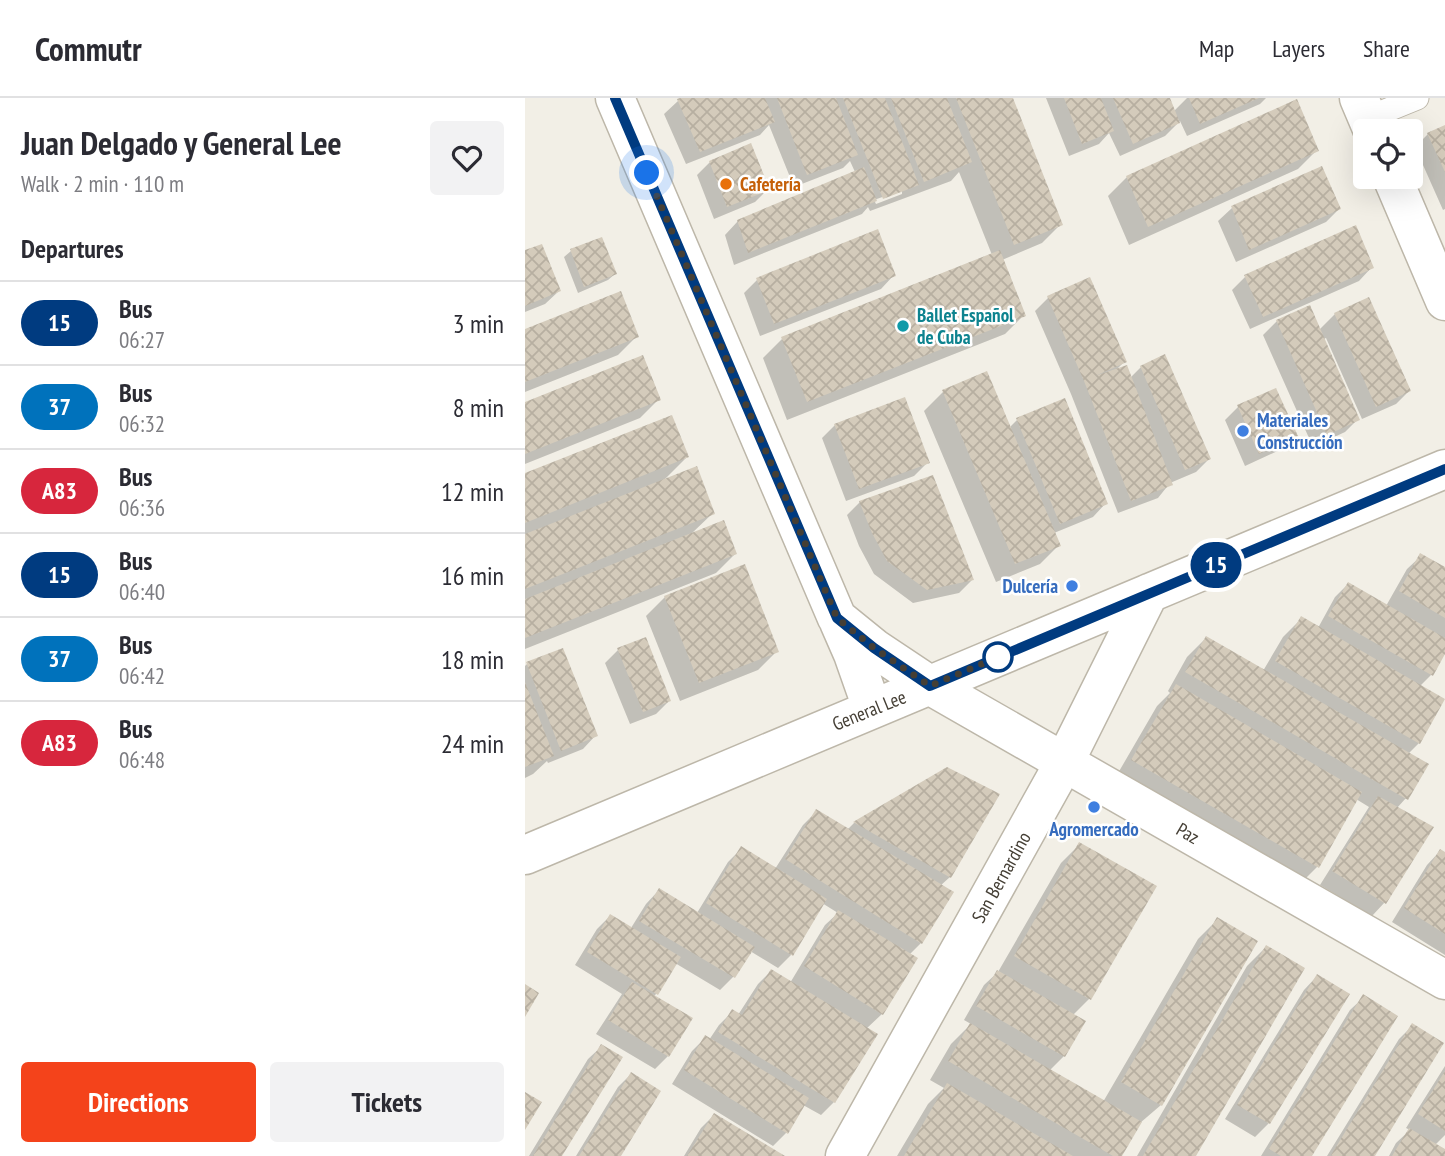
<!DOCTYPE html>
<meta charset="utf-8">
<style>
body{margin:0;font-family:"PT Sans Narrow",sans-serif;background:#f2f2f3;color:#2b2b33;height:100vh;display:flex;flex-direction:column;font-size:26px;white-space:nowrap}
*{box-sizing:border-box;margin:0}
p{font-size:23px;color:#7c7c81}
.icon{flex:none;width:38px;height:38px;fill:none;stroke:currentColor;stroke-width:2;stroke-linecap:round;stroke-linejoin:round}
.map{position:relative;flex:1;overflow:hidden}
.drawer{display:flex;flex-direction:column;background:#fff;width:525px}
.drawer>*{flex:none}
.badge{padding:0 14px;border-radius:23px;font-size:24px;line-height:46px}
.tools{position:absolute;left:828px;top:21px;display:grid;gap:14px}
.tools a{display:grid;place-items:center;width:70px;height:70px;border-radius:7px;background:#fff;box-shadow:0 7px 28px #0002;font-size:35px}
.you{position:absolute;width:35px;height:35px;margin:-18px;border:5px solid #fff;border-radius:50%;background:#1a73e8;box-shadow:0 0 0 10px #1a73e833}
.map>.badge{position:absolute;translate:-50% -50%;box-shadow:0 0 0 4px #fff}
h2{padding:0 21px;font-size:26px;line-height:63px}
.round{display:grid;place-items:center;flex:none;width:74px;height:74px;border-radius:7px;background:#f2f2f3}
.overview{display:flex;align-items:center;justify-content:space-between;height:119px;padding:0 21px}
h1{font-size:33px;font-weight:800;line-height:52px}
.primary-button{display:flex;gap:14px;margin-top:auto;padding:14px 21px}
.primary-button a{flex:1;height:80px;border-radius:7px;background:#f4431b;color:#fff;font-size:28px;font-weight:800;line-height:80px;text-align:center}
.primary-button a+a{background:#f2f2f3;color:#2b2b33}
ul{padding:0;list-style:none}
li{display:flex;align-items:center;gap:21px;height:84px;padding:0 21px;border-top:2px solid #e1e1e2}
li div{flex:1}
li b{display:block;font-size:26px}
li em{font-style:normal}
li .badge{min-width:77px;font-weight:700;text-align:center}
header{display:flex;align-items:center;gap:42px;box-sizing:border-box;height:98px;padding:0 35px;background:#fff;border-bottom:2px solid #e1e1e2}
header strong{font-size:33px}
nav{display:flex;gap:38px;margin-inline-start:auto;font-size:24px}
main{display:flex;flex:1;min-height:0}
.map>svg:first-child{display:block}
.shadow{fill:#0003;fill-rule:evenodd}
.building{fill:url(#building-cross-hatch)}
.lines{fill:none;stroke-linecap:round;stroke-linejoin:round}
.service-casing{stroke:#bdb7a9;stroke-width:25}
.minor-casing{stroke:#bdb7a9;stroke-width:41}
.tertiary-casing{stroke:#bdb7a9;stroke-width:41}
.service{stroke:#fff;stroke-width:23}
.minor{stroke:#fff;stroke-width:38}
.tertiary{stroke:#fff;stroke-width:38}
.line-casing{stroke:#fff;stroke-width:16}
.line{stroke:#003b80;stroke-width:10}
.walk{stroke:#453f35;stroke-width:7;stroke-dasharray:0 12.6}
.food-dot{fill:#e8710a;stroke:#fff;stroke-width:2.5}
.culture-dot{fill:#0f9aa8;stroke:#fff;stroke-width:2.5}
.shop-dot{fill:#3f7fe0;stroke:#fff;stroke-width:2.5}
.stop-dot{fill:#fff;stroke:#003b80;stroke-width:3.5}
.labels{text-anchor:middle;stroke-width:5;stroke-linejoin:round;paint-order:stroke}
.food-label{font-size:19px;font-weight:bold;fill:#c56008;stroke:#fff;text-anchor:start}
.culture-label{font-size:19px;font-weight:bold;fill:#0d838f;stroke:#fff;text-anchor:start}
.shop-label{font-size:19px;font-weight:bold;fill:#366cbe;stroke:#fff;text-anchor:start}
.street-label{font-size:19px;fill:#453f35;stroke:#fff}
</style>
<header>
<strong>Commutr</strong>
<nav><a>Map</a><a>Layers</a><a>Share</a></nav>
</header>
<main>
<section class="drawer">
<div class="overview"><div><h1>Juan Delgado y General Lee</h1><p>Walk · 2 min · 110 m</p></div><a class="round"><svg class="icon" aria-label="heart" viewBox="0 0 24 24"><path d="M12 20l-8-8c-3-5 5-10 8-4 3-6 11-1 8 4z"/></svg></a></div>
<h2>Departures</h2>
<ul>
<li><span class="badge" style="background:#003b80;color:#fff">15</span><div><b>Bus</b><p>06:27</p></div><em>3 min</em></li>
<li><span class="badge" style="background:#0072bc;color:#fff">37</span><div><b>Bus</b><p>06:32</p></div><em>8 min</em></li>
<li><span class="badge" style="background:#d7263d;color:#fff">A83</span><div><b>Bus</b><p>06:36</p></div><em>12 min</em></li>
<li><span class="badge" style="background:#003b80;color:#fff">15</span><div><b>Bus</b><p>06:40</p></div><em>16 min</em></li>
<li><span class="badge" style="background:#0072bc;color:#fff">37</span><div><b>Bus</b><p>06:42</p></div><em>18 min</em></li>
<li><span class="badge" style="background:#d7263d;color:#fff">A83</span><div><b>Bus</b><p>06:48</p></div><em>24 min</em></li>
</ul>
<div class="primary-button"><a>Directions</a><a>Tickets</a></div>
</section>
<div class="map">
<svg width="920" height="1058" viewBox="0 0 920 1058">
<defs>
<pattern id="building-cross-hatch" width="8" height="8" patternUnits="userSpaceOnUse" patternTransform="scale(1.75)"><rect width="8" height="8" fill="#d4cbbb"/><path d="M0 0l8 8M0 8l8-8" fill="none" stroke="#b7afa1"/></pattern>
</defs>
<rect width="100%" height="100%" fill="#f2efe6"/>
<path class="shadow" d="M159,0H486L536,126L517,145L477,162L499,217L480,236L262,322L238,260L257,241L467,157L434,74L426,83L345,113L343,109L337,116L209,167L200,137L213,123L330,74L325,63L318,70L269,89L244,27L235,37L161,66L139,16L153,3ZM377,92V96L351,106L349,102Z
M521,0H643L649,13L662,0H741L735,6L662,38L655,23L640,38L595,58L584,35L574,46L544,58Z
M920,29V111L918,112L890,49L903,36Z
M792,52L773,71L604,147L583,98L602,79Z
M185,64L243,91L230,104L189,121L172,77Z
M796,70L814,111L801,124L711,164L693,123L707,110Z
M46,153L90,176L83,182L53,195L39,159Z
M0,154L34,193L20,206L0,214Z
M847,169L834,183L725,231L707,192L720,179Z
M369,177L356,191L235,238L219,195L232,182Z
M523,200L600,263L591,272L605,280L616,269L684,361L671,374L645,385L633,400L593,415L546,296L510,213Z
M810,216L884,293L871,306L837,321L801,240L798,241L833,321L820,334L788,349L738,237L752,223L794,232Z
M0,233L112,238L93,257L0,294Z
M418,294L484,330L492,322L581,405L568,419L529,435L534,447L515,466L471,484L399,313Z
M134,301L115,320L0,366V306Z
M713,309L771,338L757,351L720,368L700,322Z
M310,327L403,364L389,378L321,403L297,340Z
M162,359L137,384L188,415L165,437L210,456L191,475L0,551V377Z
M335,404L447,482L434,495L388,505L349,476L334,448L322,417Z
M896,458L920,471V553L906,577L894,589V645L883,656L881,700L872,710L860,804L847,818L795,787L844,709L831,701L792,769L773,788L589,682L632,608L645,595L643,593L662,559L681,540L738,573L758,539L777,520L793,530L810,499L823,486L861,508L882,471Z
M140,499L252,553L233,572L155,603L121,518Z
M93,552L144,603L131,616L105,626L80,565Z
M2,566L71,637L58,651L23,665L22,663L8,676L0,680V568Z
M422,671L425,779L415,788L396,845L384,857L357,916L341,931L309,1004L296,1017L278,1007L261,1035L248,1048L147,986L167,953L180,940L184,942L194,927L207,914L213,917L233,886L246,873L265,885L300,827L313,815L297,805L266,857L253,870L225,853L208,879L195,892L150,865L129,899L143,958L130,971L71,936L97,896L50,867L72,831L85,818L106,830L121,806L134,792L172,815L203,764L216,751L250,771L278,727L291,714L322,732L329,725Z
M555,746L564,901L548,917L539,958L524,973L578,1004L673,841L692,822L636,1007L615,1025L595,1058H372L403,1006L419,990L405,982L426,946L446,926L439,922L459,887L473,874L536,765Z
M915,753L920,756V857L867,824L902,767Z
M741,849L669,1058H612L722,868Z
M792,878L823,897L744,1025L730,1039L700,1021L779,892Z
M839,899L785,1058H736L825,912Z
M887,928L848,1058H802L874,941Z
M77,948L35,1058H4L63,961Z
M920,968V1037L910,1047L920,1053V1058H864L871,1045L885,1032L881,1030Z
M106,976L94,1058H51L93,989Z
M189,1017L257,1058H159L176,1030Z"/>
<path class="building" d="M155,0H240L250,24L175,54L152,1Z
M252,0H311L333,57L282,77Z
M318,0H360L394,87L358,101Z
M366,0H422L447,64L399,84Z
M431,0H488L538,127L489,147Z
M539,0H576L589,33L557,46Z
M588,0H645L655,25L608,46Z
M664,0H734L675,26Z
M772,1L794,53L623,129L601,78Z
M920,27V74L902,35Z
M226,45L245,92L202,109L184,63Z
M797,68L816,111L724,152L706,108Z
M339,69L352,103L223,155L212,122Z
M831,127L849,170L738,219L719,177Z
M353,131L371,178L249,226L231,180Z
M77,139L92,176L59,189L45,151Z
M17,146L36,193L0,208V152Z
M475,152L501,218L282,304L256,239Z
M565,179L602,264L570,278L602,267L648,387L606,403L559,283L522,198Z
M96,193L114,239L0,284V231Z
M844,199L886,293L851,309L809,215Z
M785,207L835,322L802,337L751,222Z
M640,256L686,361L660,372L615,268Z
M118,257L136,302L0,356V304Z
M462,273L536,448L490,466L417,292Z
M751,290L773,338L734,356L712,307Z
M380,299L405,365L334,391L309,326Z
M540,300L583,406L535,426L491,320Z
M147,317L164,359L0,425V375Z
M172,368L190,416L0,491V436Z
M408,377L449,482L402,492L362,463L347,435L334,403Z
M199,422L212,456L0,540V501Z
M895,455L920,469V520L874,493Z
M220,466L254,554L174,585L139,498Z
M823,484L920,540V556L908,578L803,518Z
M776,518L920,601L895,646L750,563Z
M681,538L904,666L883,702L660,574Z
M121,539L146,603L118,614L92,550Z
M38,550L73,638L36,653L1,564Z
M0,584L29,658L0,669Z
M651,586L837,694L794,770L606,662Z
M422,669L475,696L426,780L328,724Z
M853,698L909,729L861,806L807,773Z
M291,711L429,794L397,846L260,761Z
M554,744L632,788L566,902L489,858Z
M216,748L302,801L268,858L181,805Z
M915,751L920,754V836L879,810Z
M134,790L230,849L210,880L114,823Z
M313,812L393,860L358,917L279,868Z
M85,816L156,859L133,897L62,854Z
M692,819L733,843L637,1008L596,984Z
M741,847L780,870L671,1058H618Z
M246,871L353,936L310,1005L193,934L207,911L217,917Z
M472,872L561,923L540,959L451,908Z
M792,876L825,896L745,1026L712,1007Z
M107,884L168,920L144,959L83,922Z
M0,886L14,895L0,919Z
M838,896L873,918L787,1058H756L744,1051Z
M445,925L617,1024L597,1058H588L423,963Z
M887,925L919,945L850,1058H808L806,1057Z
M180,937L284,1000L263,1036L159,972Z
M76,946L98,959L37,1058H8Z
M920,973V1033L893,1016Z
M106,974L136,993L96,1058H54Z
M422,985L548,1058H379Z
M0,994L17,1004L0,1032Z
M189,1015L260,1058H162Z
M884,1030L920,1051V1058H867Z"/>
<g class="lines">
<defs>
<path id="service" d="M843,20L892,0"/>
<path id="minor" d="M834,0L848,33
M867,79L920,203
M320,1058L539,665"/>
<path id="tertiary" d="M90,0L312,520L349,550L406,588L920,882
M314,524L328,556L347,610
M539,665L624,495
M0,757L920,371"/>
</defs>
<use href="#service" class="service-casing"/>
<use href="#minor" class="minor-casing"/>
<use href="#tertiary" class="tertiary-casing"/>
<use href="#service" class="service"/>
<use href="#minor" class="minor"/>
<use href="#tertiary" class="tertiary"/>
</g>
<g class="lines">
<defs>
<path id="line" d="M90,0L312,520L349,550L405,588L920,371"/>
</defs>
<use href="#line" class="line-casing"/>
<use href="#line" class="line"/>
<path class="walk" d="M122,75L312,520L349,550L405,588L473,559"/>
</g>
<circle class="food-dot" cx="201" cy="86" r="7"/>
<circle class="culture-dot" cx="378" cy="228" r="7"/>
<g class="shop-dot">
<circle cx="718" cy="333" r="7"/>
<circle cx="547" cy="488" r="7"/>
<circle cx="569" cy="709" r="7"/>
</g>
<circle class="stop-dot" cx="473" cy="559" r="14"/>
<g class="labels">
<g class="food-label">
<text x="215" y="93">Cafetería</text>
</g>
<g class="culture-label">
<text x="392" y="224">Ballet Español<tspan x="392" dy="22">de Cuba</tspan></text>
</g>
<g class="shop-label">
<text x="732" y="329">Materiales<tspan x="732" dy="22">Construcción</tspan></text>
<text x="533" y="495" text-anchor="end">Dulcería</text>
<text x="569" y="738" text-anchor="middle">Agromercado</text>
</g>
<g class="street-label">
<text transform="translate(344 612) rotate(-22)" y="7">General Lee</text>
<text transform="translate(663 735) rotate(30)" y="7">Paz</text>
<text transform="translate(476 779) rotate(-61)" y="7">San Bernardino</text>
</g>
</g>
</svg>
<div class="tools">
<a><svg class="icon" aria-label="locate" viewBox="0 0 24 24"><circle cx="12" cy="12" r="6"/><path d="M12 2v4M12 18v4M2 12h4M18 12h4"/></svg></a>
</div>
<div class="you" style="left:122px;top:75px"></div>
<b class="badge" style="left:691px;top:467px;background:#003b80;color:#fff">15</b>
</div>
</main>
